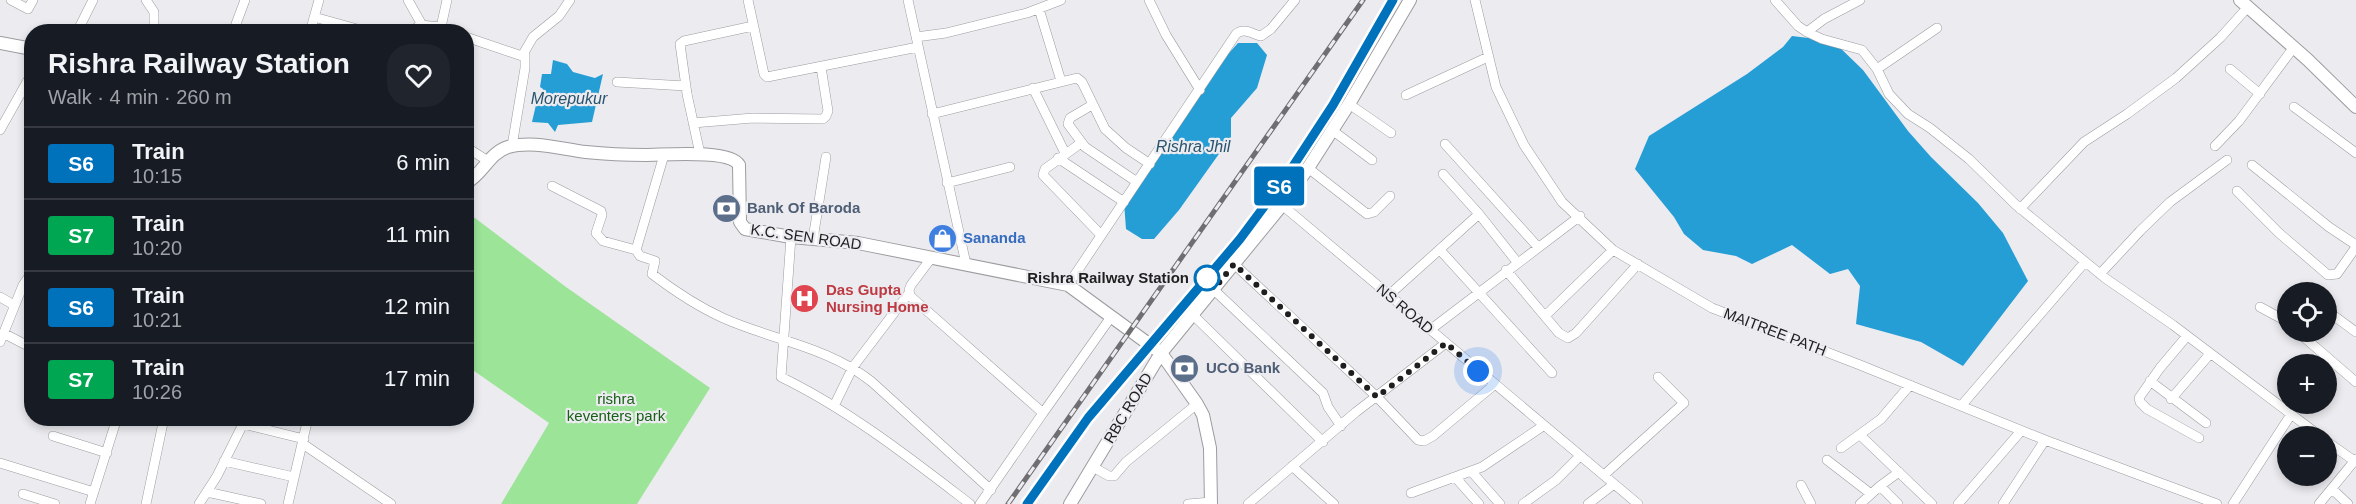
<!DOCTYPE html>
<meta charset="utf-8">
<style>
body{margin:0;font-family:Helvetica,sans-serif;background:#20242c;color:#f1f3f6;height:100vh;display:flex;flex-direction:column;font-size:22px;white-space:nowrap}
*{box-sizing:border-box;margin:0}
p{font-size:20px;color:#9ea1a6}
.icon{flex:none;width:33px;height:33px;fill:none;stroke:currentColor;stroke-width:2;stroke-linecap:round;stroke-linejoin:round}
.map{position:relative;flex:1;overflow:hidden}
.sheet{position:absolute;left:24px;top:24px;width:450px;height:402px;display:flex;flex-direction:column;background:#171b24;border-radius:24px;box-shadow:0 3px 9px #0003}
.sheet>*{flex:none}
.badge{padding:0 12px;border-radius:4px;font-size:21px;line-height:39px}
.controls{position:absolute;left:2277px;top:282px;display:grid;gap:12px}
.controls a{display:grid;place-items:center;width:60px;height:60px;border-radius:50%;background:#171b24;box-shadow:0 3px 9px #0003;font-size:30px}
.you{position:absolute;width:30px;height:30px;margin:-15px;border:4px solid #fff;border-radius:50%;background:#1a73e8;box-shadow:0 0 0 9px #1a73e833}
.map>.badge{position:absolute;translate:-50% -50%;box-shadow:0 0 0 3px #fff}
.round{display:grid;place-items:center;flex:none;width:63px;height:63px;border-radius:24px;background:#20242c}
.headline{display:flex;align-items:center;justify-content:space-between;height:102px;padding:0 24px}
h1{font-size:28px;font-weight:700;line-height:45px}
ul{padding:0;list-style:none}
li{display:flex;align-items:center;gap:18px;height:72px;padding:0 24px;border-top:2px solid #363941}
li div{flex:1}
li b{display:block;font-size:22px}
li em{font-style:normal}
li .badge{min-width:66px;font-weight:700;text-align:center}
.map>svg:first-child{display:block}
.green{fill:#9ce497}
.water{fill:#259dd5}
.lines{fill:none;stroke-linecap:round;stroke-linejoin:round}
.minor-casing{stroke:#9c9ca0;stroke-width:10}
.tertiary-casing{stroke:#9c9ca0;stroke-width:14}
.minor{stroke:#fff;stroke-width:9}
.tertiary{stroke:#fff;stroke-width:12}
.rail-casing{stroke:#6f6f72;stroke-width:5}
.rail{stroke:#ebebf0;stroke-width:3;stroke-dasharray:9;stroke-linecap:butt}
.line-casing{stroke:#fff;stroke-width:14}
.line{stroke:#0072bc;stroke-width:9}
.walk{stroke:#1f1f20;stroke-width:6;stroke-dasharray:0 10.8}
.stop-dot{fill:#fff;stroke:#0072bc;stroke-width:3}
.labels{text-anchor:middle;stroke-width:4.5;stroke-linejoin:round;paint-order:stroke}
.service-label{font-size:15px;font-weight:bold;fill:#4e5e75;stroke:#ebebf0;text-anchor:start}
.street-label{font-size:15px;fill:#1f1f20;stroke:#ebebf0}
.shop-label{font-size:15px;font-weight:bold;fill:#366cbe;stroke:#ebebf0;text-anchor:start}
.stop-label{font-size:15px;font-weight:bold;fill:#1f1f20;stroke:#ebebf0;text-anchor:end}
.health-label{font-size:15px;font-weight:bold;fill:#be3a42;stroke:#ebebf0;text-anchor:start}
.park-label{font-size:15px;fill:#186016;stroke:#ebebf0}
.water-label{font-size:16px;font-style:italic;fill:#28546d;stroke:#ebebf0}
</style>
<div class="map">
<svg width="2356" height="504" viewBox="0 0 2356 504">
<rect width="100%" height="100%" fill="#ebebf0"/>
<path class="green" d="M467,212L566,287L710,388L637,504H501L549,423L467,366Z"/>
<path class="water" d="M1792,36L1833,41L1863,70L1908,131L1931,157L1978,203L2003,233L2028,281L1963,366L1921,342L1856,324L1860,286L1848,269L1830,274L1792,245L1752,264L1736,256L1703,250L1684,234L1674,217L1635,169L1649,136L1747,74L1783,47Z
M1238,43H1257L1267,55L1257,88L1231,118V137L1179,210L1154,239H1142L1126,229L1124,202L1229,53Z
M553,60L567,64L573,72L595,78L603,74L592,122L558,125L555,132L548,123L532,122L538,96L543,94V89L540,87L542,74H551Z"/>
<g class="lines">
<defs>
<path id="minor" d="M11,0L28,9L33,0
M146,0L154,12V32
M408,0L422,25
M748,0L764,74L767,77L918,47
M908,0L966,264
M1149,0L1166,35L1200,90
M1475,0L1496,87L1524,145L1562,202L1613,250L1712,308L1860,365L2045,440L2217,504
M1775,0L1798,26L1807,32L1822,39L1862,50L1877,69L1889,94L1908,114L1930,128L1969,159L2016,205L2105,278L2173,325L2320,436
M1039,9L1061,81
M314,17L368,32
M441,27L447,0
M77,32L93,0
M233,32L245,0
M310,32L319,0
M411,32L420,25L441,27L453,32
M1807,32L1824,19L1860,0
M466,37L522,56L533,37L559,16L570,0
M916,37L946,33L1027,13L1061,0
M1877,69L1937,28
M2230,69L2260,94
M617,82L686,86
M1033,88L1065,153
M1406,95L1488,57
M1349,104L1391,133
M1092,105L1070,118L1068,124L1085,147L1137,182
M2294,107L2356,153
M932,114L1077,78L1082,82L1105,129L1126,148L1150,164
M693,123L753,118L823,119L826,116L828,111L821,67
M0,130L32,73
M1332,130L1372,160
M1081,143L1045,169L1043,175L1101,235
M1445,144L1537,246
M512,146L525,68V54
M2215,146L2239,121L2294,47
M466,147L488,161
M700,154L687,94L680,44L684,41L753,26
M664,155L636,250L640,256L655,261L652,274C673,290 699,307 723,318C772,340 829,347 872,382L991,490
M1058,158L1124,202
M2252,165L2329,227L2356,245
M1308,168L1367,214L1374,212L1390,196
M1443,174L1479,214L1517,262
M947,183L1010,167
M552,186L601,211L602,215L596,233L603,241L636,250
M2237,191L2279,233L2328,275L2337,274L2356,247
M1282,205L1638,504
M2020,209L2084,142L2127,114L2176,78L2220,38L2248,7
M791,237L781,377C849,410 910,458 970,504
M813,239L826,157
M1440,250L1552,373
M932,257L911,285L909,290L910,296L1043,413L980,504
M1234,264L1377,397L1418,440L1424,441L1433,436L1494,385
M1506,270L1559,333L1568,338L1576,333L1638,264
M2100,274L2140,231L2170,202L2227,160
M1068,285L1236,34C1244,27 1252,34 1261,36L1271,29L1295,0
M1213,289L1323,393L1328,407L1341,426
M1389,295L1479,214
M0,297L14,305
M2260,307L2288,322
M2326,310L2356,332
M1192,314L1323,442
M1545,316L1613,250
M1430,330L1580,216
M2298,332L2356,382
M3,333L32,348
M2187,336L2160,368L2139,398L2140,402L2147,409L2199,438
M0,342L23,285L32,272
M2150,381L2206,423
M2171,399L2210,354
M834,406L853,367L909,293
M1961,406L2085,262
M1043,413L1111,317
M1860,435L1932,504
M53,436L107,453
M2326,441L2356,462
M303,444L391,504
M1841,448L1881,419L1910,385
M1827,460L1871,494
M224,461L294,477
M0,463L94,492
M1292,466L1334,504
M1093,467L1109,476H1114L1126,462L1197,404
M1471,471L1500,504
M1604,475L1684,403L1658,377
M1455,477L1479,504
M1801,485L1811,504
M1880,486L1899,472
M2332,489L2348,504
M207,492L261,504
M1411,493L1482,467L1543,426
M23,494L55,504
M90,504L117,418
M146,504L164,418
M199,504L217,476L243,424L304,439
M288,504L308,418
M1188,504L1211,502
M1248,504L1356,412L1446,343
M1523,504L1556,480L1580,456
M1588,504L1614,484
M1860,504L1880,486L1898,504
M1958,504L2021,431
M2003,504L2045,440
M2233,504L2290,416
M2319,504L2356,459"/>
<path id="tertiary" d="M2240,0L2308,60L2356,107
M0,43L32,49
M466,183C483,174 489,153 508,147C532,140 561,149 586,152C605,154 626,155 646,155C664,155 730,149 739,165L740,222L745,229L791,237L858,243L1068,285L1161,353L1197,404L1203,415L1210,448L1211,504
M1070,504L1161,353L1282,205L1308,168L1349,104L1410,0"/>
</defs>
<use href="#minor" class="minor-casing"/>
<use href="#tertiary" class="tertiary-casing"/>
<use href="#minor" class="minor"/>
<use href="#tertiary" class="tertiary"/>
<defs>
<path id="rail" d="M1008,504L1363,0
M1027,504L1088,419L1240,239L1284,180L1333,105L1393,0"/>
</defs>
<use href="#rail" class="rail-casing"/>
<use href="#rail" class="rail"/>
</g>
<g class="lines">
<defs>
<path id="line" d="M1027,504L1088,418L1240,239L1284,180L1333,105L1393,0"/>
</defs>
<use href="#line" class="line-casing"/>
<use href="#line" class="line"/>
<path class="walk" d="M1207,278L1214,289L1234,264L1377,397L1446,343L1478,371"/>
</g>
<defs>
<symbol id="bank-disc" viewBox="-11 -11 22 22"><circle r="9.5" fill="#5c6f8a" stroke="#ebebf0"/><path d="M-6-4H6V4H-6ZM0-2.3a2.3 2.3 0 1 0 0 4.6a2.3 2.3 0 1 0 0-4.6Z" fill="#fff"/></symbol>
<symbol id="shop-disc" viewBox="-11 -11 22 22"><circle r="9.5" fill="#3f7fe0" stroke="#ebebf0"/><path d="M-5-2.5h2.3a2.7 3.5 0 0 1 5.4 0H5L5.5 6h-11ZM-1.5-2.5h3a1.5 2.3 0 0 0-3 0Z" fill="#fff"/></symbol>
<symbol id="hospital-disc" viewBox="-11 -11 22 22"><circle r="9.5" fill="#e0444e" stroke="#ebebf0"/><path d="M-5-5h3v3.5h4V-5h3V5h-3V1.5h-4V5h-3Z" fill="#fff"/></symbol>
</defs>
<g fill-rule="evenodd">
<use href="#bank-disc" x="710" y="192" width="33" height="33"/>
<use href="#shop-disc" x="926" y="222" width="33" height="33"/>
<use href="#hospital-disc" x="788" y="282" width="33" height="33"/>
<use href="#bank-disc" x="1168" y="352" width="33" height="33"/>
</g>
<circle class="stop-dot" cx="1207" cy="278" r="12"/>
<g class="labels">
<g class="service-label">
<text x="747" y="213">Bank Of Baroda</text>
<text x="1206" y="373">UCO Bank</text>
</g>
<g class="street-label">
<text transform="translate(806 237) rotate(8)" y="5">K.C. SEN ROAD</text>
<text transform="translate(1405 309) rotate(40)" y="5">NS ROAD</text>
<text transform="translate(1775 332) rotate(21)" y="5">MAITREE PATH</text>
<text transform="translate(1128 408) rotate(-59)" y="5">RBC ROAD</text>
</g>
<g class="shop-label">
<text x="963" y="243">Sananda</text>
</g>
<g class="stop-label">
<text x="1189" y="283">Rishra Railway Station</text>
</g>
<g class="health-label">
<text x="826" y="295">Das Gupta<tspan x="826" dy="17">Nursing Home</tspan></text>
</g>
<g class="park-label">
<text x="616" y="404">rishra<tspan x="616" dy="17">keventers park</tspan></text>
</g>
<g class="water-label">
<text x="569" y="104">Morepukur</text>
<text x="1193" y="152">Rishra Jhil</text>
</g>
</g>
</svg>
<div class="controls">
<a><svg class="icon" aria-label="locate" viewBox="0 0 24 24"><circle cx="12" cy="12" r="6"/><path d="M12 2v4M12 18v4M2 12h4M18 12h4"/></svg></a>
<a>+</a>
<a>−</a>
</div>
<div class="you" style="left:1478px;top:371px"></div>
<b class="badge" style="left:1279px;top:186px;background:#0072bc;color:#fff">S6</b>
<section class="sheet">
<div class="headline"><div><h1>Rishra Railway Station</h1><p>Walk · 4 min · 260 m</p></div><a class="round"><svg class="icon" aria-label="heart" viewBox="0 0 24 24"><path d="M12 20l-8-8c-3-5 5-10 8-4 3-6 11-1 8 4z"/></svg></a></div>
<ul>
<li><span class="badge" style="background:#0072bc;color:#fff">S6</span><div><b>Train</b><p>10:15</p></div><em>6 min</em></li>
<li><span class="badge" style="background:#00a651;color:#fff">S7</span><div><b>Train</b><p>10:20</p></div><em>11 min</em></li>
<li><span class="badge" style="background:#0072bc;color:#fff">S6</span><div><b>Train</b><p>10:21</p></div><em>12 min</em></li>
<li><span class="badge" style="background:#00a651;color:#fff">S7</span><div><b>Train</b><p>10:26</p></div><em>17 min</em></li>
</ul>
</section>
</div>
